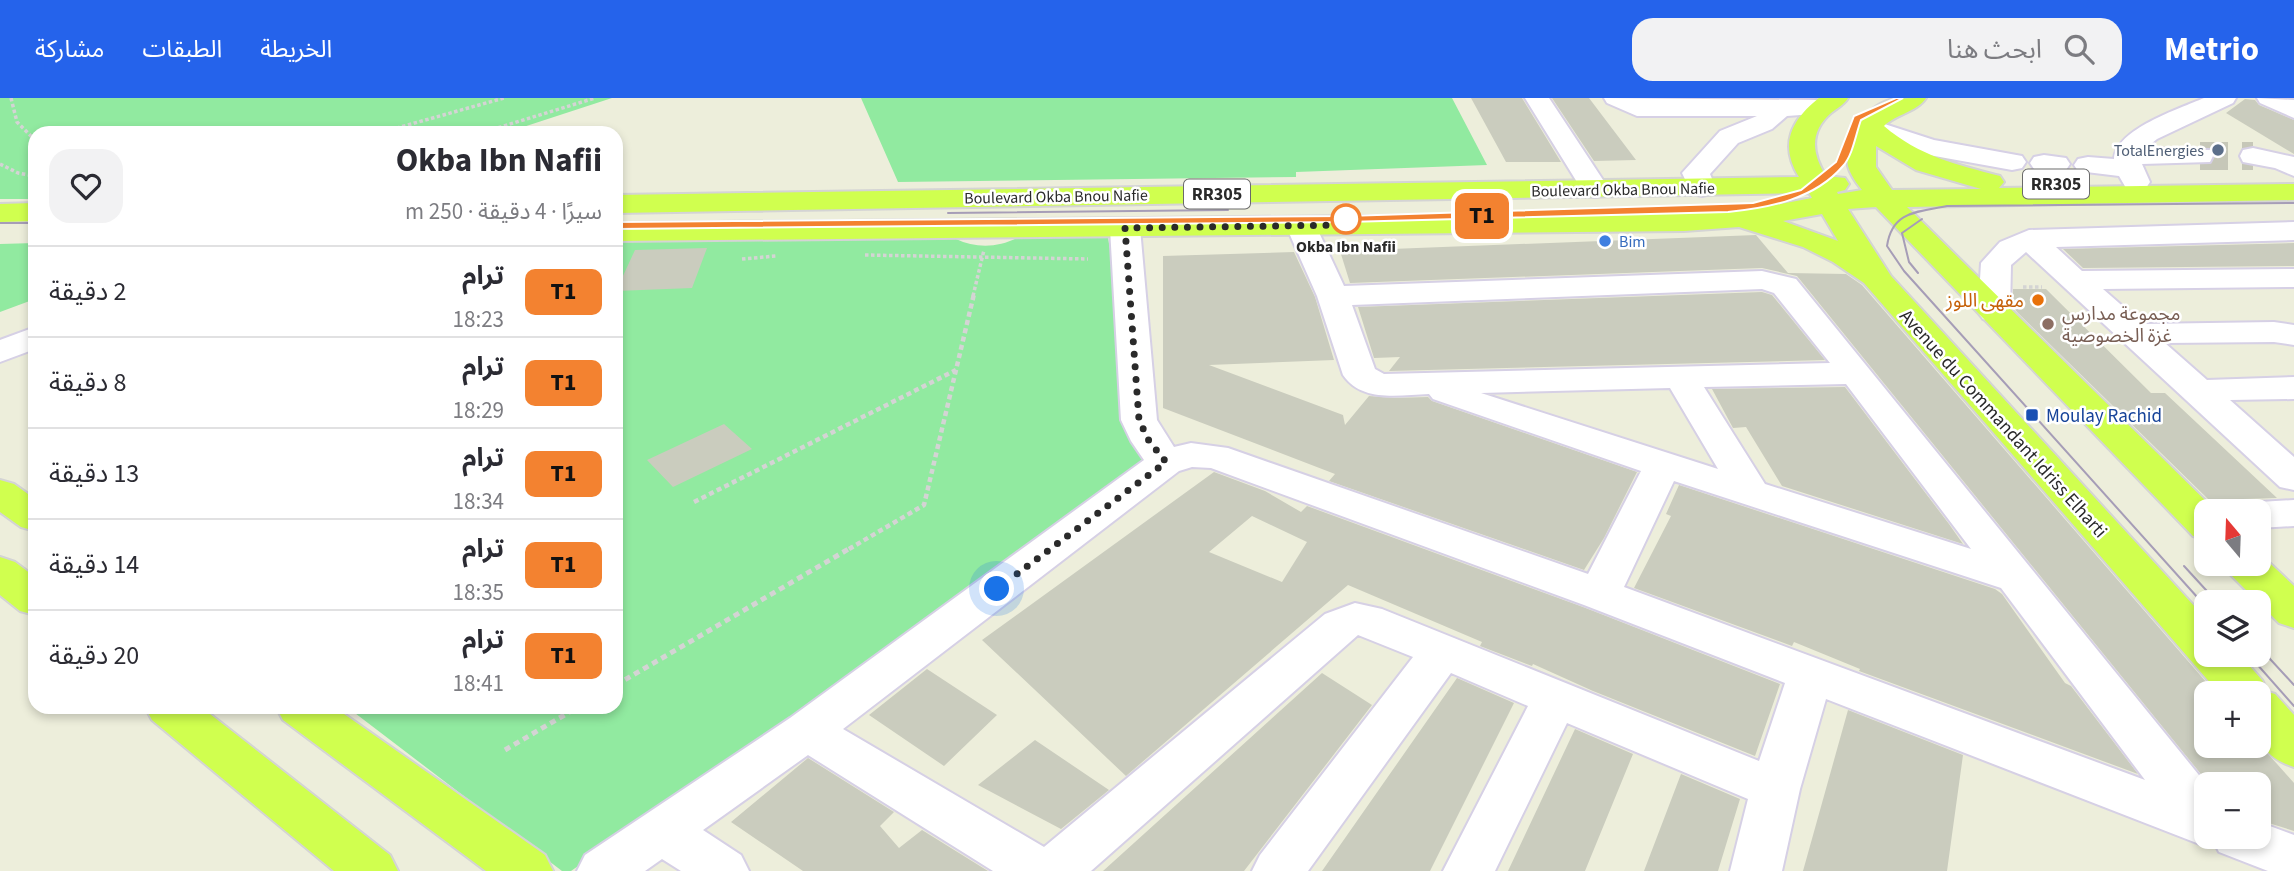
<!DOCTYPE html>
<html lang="ar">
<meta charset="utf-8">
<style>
body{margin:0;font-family:"Source Sans 3","Noto Sans Arabic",sans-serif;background:#f2f2f3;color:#2b2b33;direction:rtl;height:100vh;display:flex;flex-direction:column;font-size:26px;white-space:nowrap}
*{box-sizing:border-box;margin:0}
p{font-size:23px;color:#7c7c81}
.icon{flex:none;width:38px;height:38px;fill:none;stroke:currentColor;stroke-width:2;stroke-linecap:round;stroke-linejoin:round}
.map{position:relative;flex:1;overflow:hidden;direction:ltr}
.drawer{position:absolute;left:28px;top:28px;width:595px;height:588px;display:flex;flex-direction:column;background:#fff;border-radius:21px;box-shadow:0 4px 10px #0003;direction:rtl}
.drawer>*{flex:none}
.badge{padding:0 14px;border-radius:10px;font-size:24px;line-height:46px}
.needle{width:46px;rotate:341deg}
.controls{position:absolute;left:2194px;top:401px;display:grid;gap:14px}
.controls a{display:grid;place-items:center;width:77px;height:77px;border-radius:14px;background:#fff;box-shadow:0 4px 10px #0003;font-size:35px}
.you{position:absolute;width:35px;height:35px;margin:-18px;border:5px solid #fff;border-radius:50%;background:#1a73e8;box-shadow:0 0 0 10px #1a73e833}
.map>.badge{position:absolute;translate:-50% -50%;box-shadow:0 0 0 4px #fff}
.round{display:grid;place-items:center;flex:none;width:74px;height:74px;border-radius:21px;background:#f2f2f3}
.overview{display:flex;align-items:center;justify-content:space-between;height:119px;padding:0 21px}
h1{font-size:33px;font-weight:700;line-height:52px}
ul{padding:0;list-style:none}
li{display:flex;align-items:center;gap:21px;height:91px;padding:0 21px;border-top:2px solid #e1e1e2}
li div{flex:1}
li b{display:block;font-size:26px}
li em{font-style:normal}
li .badge{min-width:77px;font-weight:700;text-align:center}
header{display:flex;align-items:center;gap:42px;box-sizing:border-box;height:98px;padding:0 35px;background:#2563eb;color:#fff}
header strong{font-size:33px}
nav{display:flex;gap:38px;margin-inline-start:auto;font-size:24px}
.search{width:490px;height:63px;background:#f2f2f3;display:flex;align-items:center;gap:18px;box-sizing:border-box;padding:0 24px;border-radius:21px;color:#7c7c81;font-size:26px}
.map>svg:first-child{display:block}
.green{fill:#91eaa0}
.building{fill:#caccbe;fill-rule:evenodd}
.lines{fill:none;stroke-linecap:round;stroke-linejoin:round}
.minor-tunnel{stroke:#c6c7b8;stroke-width:28;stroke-dasharray:28 14;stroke-linecap:butt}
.minor-casing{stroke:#d6d0e5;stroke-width:4}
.major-casing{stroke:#d4d4d4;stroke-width:4}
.path-far2{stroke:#d4d4d4;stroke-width:3.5;stroke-dasharray:3.5 2.5;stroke-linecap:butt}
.path-far1{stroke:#d4d4d4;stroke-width:4.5;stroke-dasharray:5 3.5;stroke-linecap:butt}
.path{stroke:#d4d4d4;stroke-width:5;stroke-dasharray:6 4.5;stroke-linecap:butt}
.minor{fill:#fff;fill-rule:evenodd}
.major{fill:#d0ff4f;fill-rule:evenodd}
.tram{stroke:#a69db7;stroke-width:2}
.line{fill:#f38230;stroke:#fff;stroke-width:2}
.walk{stroke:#2a2a2a;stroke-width:7;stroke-dasharray:0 12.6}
.service-dot{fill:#5c6f8a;stroke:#fff;stroke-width:2.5}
.stop-dot{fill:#fff;stroke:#f38230;stroke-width:3.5}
.shop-dot{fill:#3f7fe0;stroke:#fff;stroke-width:2.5}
.food-dot{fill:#e8710a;stroke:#fff;stroke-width:2.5}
.education-dot{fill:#8d6e63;stroke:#fff;stroke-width:2.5}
.transit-dot{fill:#1a4fb4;stroke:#fff;stroke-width:2.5}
.labels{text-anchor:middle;stroke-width:5;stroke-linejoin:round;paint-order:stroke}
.far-service-label{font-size:16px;fill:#4e5e75;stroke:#fff;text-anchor:end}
.far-street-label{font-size:16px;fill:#2a2a2a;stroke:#fff}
.far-shop-label{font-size:16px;fill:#366cbe;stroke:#fff;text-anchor:start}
.far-stop-label{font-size:16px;font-weight:bold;fill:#2a2a2a;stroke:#fff}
.shield{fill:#fff;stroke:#6a6a6a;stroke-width:2}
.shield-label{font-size:18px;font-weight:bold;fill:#2a2a2a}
.food-label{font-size:19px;fill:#c56008;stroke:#fff;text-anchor:end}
.education-label{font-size:19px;fill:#785e54;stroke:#fff;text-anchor:start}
.transit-label{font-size:19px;fill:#164399;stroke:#fff;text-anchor:start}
.street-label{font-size:19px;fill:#2a2a2a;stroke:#fff}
</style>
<header>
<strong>Metrio</strong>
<div class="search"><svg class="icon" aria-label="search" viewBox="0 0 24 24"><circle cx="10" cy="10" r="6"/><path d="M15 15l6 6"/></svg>ابحث هنا</div>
<nav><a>الخريطة</a><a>الطبقات</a><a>مشاركة</a></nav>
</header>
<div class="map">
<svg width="2294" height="773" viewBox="0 0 2294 773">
<rect width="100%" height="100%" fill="#edeedb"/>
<path class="green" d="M0,0H612L505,35H35V101H0Z
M861,0H1452L1487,67L1296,74V79L898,84Z
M1017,140H1108L1149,367L571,773H562L347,609H616V142L956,141C975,150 997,150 1017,140Z
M35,145V201L0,214V146Z"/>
<path class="building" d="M1471,0H1522L1561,64H1506Z
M1552,0H1589L1636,62L1594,63Z
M2245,1L2255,2L2259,7L2294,22V56L2226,15Z
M1756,137L1788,175L1846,176L1862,187L2207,585V648H2261L2294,685V733L2259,722V686H2209L1797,178L1762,170L1350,185L1340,153Z
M2294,145V168L2083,170L2063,151Z
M707,150L692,190L616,193L635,152Z
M1294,154L1315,199L1334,262L1209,267L1343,317L1345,327L1369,298L1394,300L1428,299L1432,303L1637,374L1604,440L1584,472L1329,383L1335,376L1163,310V158Z
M2013,191H2046L2151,295H2165L2277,400L2209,402L2018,215L2013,209Z
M1762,194L1772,197L1825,262L1389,273L1400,259L1374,260L1358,209Z
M1845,289L1949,426L1963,446L1782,388L1746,329L1733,330L1712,291Z
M724,326L752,351L673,389L647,362Z
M1214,374L1265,393L1301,414L1307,408L1583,509L1780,586L1755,658L1593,593L1533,566L1532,568L1480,548L1482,544L1348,487L1126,678L982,542ZM1252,418L1307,444L1282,484L1209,454Z
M1679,387L1995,491L2002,496L2065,585L2071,588L2138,676L1859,573L1860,571L1794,544L1792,548L1634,490L1671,418L1666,416Z
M927,571L997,617L944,668L869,617Z
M1322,575L1372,607L1244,773H1103Z
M1457,580L1514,605L1430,773H1322Z
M1848,612L1963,657L1947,773H1803Z
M1575,631L1633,656L1585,773H1508Z
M1035,642L1109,692L1061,731L978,687Z
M808,660L894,714L880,728L899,750L922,732L988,773H803L731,724Z
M1681,676L1740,701L1718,773H1644Z"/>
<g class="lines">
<path class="minor-tunnel" d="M2200,58H2253"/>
<defs>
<path id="minor" d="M1525,0H1549L1609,91L1605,97L1595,99L1585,97Z
M1604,0L1819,2L1828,5L1832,10L1828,15L1787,18L1772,31L1738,45L1710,76L1716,90L1712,96L1702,98L1692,96L1682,75L1720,33L1757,18H1637L1607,5Z
M2204,0H2236L2233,5L2157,41L2146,50L2210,52L2213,58L2210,64L2142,66L2150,84L2146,90L2136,92L2126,90L2119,78L2078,73L2074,67L2078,61L2088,59L2114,61C2116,31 2179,11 2204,0Z
M2257,0L2294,2V20L2260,5Z
M1869,21L1934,42L2022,58L2026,64L2022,70L2012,72L1929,57L1860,34L1856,29L1860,24Z
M2253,50L2294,59V78L2275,70L2243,64L2240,58L2243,52Z
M2044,57L2066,60L2070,66L2066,72L2056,74L2034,71L2030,65L2034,59Z
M1301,119L1311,122L1316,128L1344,188L1762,173L1796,181L2207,687V738H2259V724L2294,737V773H2268L2219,754L2215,746L2207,749L2189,742L1826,601L1800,691L1782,773H1730L1748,701L1567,625L1495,773H1443L1528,608L1451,575L1308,773H1252L1260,757L1413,559L1358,537L1091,773H993L808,657L703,732L741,757L749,773H681L662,761L645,773H577L585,757L790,620L1144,362L1131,343L1121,322L1110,130L1115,124L1125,121L1135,124L1140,130L1157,322L1174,349L1191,345L1228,350L1588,476L1641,373L1433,301L1429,296C1400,297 1362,305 1343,277L1317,198L1286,128L1291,122ZM1762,191L1774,195L1830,265L1384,276L1375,271L1352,207ZM1846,286L1971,451L1765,386L1704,289ZM1670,290L1718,371L1481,295ZM1192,369L1211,370L1584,507L1785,585L1759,663L1382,511L1355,505L1325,516L1044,749L843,631L1179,373ZM1674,383L2001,490L2145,682L1624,489Z
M2294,124V142L2056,149L2082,173L2294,171V189L2103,191L2143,226L2274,224L2294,227V247L2274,244L2165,245L2207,282L2294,279V301L2230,302L2294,359V392L2280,389L2026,154L2011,167L2010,214L2005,221L1994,224L1983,221L1978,214L1981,165L2000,144L2029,132Z
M35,229V251L0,264V242Z
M2294,402V428L2259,430V413H2242L2245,408L2259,404Z"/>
<path id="major" d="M1819,0H1848C1844,7 1837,10 1831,15C1809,34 1812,56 1826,78L1845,80L1849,86L1845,92L1837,94L1838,96L1862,92C1857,86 1850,76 1848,68C1843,39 1866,8 1893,1C1903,0 1916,0 1926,0C1917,14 1896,16 1884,28C1919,58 1957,67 2000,78L2004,84L1999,90L2294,86V102L1907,109L2216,413H2207V442L2193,438L1876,109L1848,111L1891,178L2207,522V556H2239L2262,582L2268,594L2275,596L2294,617V669C2252,655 2259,632 2259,595H2219L1864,185L1833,164L1803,149L1739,129L1684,133L616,143V125L1684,115L1764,109L1812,100L1809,95L616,115V97L1799,79C1779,47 1791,22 1819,0ZM1876,48L1916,72L1981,91L1892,92L1876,69ZM1822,116L1838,143L1783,123Z
M35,105V123L0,124V106Z
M0,382L14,386L35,401V433L21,429L0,414Z
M2260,456L2294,488V530L2279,525L2230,476L2224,466H2259Z
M0,459L15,464L35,479V517L20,513L0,497Z
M145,609H201L390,757L398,773H334L152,622Z
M276,609H334L545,757L553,773H486L283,622Z"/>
</defs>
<use href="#minor" class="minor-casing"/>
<use href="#major" class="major-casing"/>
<path class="path-far2" d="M11,0L17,24L35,42
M379,35L504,0
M481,35L595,0
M0,66L18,75L35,78
M865,157L1088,161
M742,161L776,158
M2023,189H2042
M973,198L984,152"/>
<path class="path-far1" d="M694,404L956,272
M849,451L924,407L974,196"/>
<path class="path" d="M616,587L852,449
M505,652L578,609"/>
<use href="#minor" class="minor"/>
<use href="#major" class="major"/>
<path class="tram" d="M948,115L1228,112
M0,125H35
M616,128L1346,121L1739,110C1776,105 1817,98 1841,66C1850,53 1853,35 1857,20L1899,0
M1918,175L1909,164L1902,135L1922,121
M2184,468L2217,504
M2207,510L1904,173L1887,148C1892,113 1917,114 1947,108L2294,105
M2259,549L2294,587
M2248,556L2294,608"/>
</g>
<path class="line" d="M1896,0H1903L1861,22C1856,35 1853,57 1843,68C1815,101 1769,110 1728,114L1346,124L616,131L611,128L616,124L1346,118L1753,105L1801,92L1836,64L1854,18Z"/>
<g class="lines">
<path class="walk" d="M997,491L1166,364L1149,343L1139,322L1125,130L1347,127L1346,121"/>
</g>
<circle class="service-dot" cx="2218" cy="52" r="7"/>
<circle class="stop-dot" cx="1346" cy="121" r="14"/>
<circle class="shop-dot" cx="1605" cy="143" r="7"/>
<circle class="food-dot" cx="2038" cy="202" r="7"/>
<circle class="education-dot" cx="2048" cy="226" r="7"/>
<rect class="transit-dot" x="2025" y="310" width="14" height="14" rx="3.5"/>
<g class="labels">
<g class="far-service-label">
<text x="2204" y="58">TotalEnergies</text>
</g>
<g class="far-street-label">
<text transform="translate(1623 91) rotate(-1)" y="6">Boulevard Okba Bnou Nafie</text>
<text transform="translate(1056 98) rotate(-1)" y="6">Boulevard Okba Bnou Nafie</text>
</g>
<g class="far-shop-label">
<text x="1619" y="149">Bim</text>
</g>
<g class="far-stop-label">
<text x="1346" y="154">Okba Ibn Nafii</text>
</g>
<g class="shield">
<rect x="2023" y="71.5" width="66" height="29" rx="5"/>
<rect x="1184" y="81.5" width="66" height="29" rx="5"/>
</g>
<g class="shield-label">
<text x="2056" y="92">RR305</text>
<text x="1217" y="102">RR305</text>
</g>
<g class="food-label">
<text x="2024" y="209">مقهى اللوز</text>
</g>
<g class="education-label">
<text x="2062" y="222">مجموعة مدارس<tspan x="2062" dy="22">غزة الخصوصية</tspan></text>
</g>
<g class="transit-label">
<text x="2046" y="324">Moulay Rachid</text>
</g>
<g class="street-label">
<text transform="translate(2004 325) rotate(48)" y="7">Avenue du Commandant Idriss Elharti</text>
</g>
</g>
</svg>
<div class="controls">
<a><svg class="needle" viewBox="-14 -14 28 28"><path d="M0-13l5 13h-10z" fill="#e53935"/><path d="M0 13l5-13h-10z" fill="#7c7c81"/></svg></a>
<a><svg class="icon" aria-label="layers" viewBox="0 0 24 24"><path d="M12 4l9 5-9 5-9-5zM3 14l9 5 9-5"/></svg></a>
<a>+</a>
<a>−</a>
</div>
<div class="you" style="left:997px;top:491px"></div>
<b class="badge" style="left:1482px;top:118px;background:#f38230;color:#111">T1</b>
<section class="drawer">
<div class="overview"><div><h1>Okba Ibn Nafii</h1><p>سيرًا · 4 دقيقة · 250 m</p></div><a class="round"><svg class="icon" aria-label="heart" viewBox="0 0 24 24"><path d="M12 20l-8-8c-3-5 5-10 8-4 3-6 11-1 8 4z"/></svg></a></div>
<ul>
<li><span class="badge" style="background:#f38230;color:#111">T1</span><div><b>ترام</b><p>18:23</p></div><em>2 دقيقة</em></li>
<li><span class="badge" style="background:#f38230;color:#111">T1</span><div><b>ترام</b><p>18:29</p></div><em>8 دقيقة</em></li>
<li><span class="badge" style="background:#f38230;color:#111">T1</span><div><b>ترام</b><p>18:34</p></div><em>13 دقيقة</em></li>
<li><span class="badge" style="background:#f38230;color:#111">T1</span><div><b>ترام</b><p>18:35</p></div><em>14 دقيقة</em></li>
<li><span class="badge" style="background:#f38230;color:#111">T1</span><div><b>ترام</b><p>18:41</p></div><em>20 دقيقة</em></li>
</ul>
</section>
</div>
